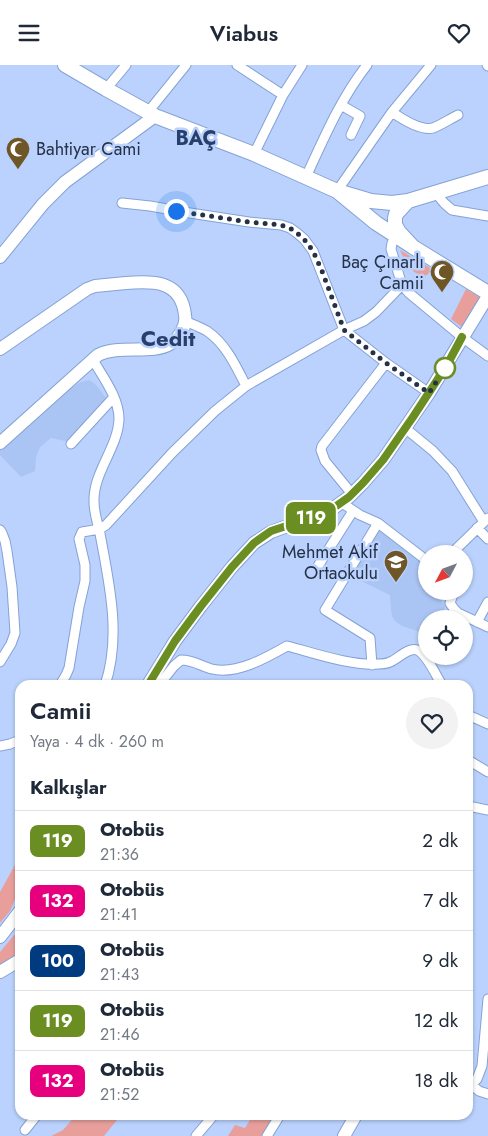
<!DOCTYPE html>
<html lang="tr">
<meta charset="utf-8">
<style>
body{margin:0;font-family:Jost,sans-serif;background:#f2f2f3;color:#1f2937;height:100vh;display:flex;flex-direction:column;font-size:19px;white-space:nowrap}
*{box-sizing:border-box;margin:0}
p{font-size:16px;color:#747a83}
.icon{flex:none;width:28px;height:28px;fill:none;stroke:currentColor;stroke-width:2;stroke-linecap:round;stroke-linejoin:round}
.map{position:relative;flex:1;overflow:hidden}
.panel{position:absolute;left:15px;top:615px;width:458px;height:440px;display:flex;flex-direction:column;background:#fff;border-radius:15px;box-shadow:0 1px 4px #0004}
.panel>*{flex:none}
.badge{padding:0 10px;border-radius:8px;font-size:18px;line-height:32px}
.needle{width:32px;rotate:229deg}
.tools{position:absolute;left:418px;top:480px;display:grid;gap:10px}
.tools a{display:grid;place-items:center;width:55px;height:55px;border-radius:50%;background:#fff;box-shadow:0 1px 4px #0004;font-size:25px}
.you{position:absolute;width:25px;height:25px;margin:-12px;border:4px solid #fff;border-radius:50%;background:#1a73e8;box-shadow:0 0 0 8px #1a73e833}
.map>.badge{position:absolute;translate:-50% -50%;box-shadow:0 0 0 2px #fff}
h2{padding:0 15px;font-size:19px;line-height:45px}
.round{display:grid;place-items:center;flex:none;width:52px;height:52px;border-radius:26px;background:#f2f2f3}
.summary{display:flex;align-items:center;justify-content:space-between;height:85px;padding:0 15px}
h1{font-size:24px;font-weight:600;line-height:38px}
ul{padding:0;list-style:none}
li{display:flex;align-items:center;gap:15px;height:60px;padding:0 15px;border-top:1px solid #e0e1e3}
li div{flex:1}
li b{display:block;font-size:19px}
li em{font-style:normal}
li .badge{min-width:55px;font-weight:700;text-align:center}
header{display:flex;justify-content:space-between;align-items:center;height:65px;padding:0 15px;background:#fff;font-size:22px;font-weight:600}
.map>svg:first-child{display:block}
.built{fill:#aac4f3}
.green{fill:#e89f9c}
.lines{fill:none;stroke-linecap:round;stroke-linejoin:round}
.street-casing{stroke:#85a2d4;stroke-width:11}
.secondary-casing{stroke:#85a2d4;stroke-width:14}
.primary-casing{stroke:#85a2d4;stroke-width:16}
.street{stroke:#fff;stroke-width:9}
.secondary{stroke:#fff;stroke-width:12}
.primary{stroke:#fff;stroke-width:14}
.line-casing{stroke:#fff;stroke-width:11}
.line{stroke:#6b8e23;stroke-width:8}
.walk{stroke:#253146;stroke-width:5;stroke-dasharray:0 9}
.stop-dot{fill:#fff;stroke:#6b8e23;stroke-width:2.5}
.labels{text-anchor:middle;stroke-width:5;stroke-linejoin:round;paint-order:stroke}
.poi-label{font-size:18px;fill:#253146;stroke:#bad2fd;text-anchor:end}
.quarter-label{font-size:20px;font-weight:bold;fill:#283f6b;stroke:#bad2fd}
.district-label{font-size:22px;font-weight:bold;fill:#283f6b;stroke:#bad2fd}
</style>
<header><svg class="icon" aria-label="menu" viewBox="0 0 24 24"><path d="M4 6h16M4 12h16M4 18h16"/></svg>Viabus<svg class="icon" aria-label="heart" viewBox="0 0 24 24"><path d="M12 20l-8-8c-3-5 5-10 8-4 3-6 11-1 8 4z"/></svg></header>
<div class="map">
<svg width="488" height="1071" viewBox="0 0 488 1071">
<rect width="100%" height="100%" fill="#bad2fd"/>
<path class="built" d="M89,315L94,318L101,326L106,333L107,336L70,377L51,373L40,382L36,392L35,406L21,412L0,390V384L65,327L79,318Z
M379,465L426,501V526H447L441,537L446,541L439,554H426V568L417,566L402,561L395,556L392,551L391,544L390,530L351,511Z"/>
<path class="green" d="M400,185L432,204L427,210L421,212L408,202Z
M466,224L481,233L463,263L451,254Z
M20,754V822L10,846L0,858V827L16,798L18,787L15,772Z
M20,863V891L3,899H0V887Z
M76,1050H121L104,1071H51L63,1065Z
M253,1050H276L262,1071H228L235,1060L245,1063Z"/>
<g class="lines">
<defs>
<path id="street" d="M237,0L283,30
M487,0L488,1
M106,24L126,0
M341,40L360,51L351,70
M148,47L186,0
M392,47C402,54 420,66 433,63C441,60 450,54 458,50
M254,89L283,30L302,0
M306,112C324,73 341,33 367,0
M337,126L392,47L431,0
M435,127L444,138L452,145L488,151
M122,138L150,141L190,148L249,157L281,160L290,163L297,168L304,174L313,186L344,265L386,298L429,328
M396,171L392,178L391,184L402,220L409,228L462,272L488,291
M185,256C192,259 200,262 207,266C226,279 236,301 246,321
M93,295C103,312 119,333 119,354C118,383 93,407 94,437C94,449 99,462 101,474C110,522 121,573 105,620
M405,363L433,386L452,406L484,457
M71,379L114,332
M352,429L325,396L321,385L322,381L386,298
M342,438L360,450L378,458L426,495
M477,463L488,474
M0,465L2,468L5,476L7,486L12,522L15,568L11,579L0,597
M451,489L488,453
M318,501L353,446
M454,526L450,538L454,544L458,548L488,562
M477,557L488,537
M372,600L370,573L325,545L378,458
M60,620L66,610L69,603L79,542L85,516V500L79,474L82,467L100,464L106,460L172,388L215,346L246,321L344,265L364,256L376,247L402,220
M159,620L174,601L181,595C193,595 201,601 212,604C236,610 266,593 287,581C314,588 351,601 378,599C382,599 386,599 390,597C398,594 408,582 417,585C427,589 436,611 442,620
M468,650L488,659
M0,681L10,679L20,675
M468,695L488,707
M468,741L488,745
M468,1017L479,1026L488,1029
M470,1020L477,1014L482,1001L488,934
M25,1065L37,1050
M196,1071L213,1051
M267,1071L280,1050"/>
<path id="secondary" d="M0,192L43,139L65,117L155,51
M0,284L87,224L95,221C105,220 116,219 126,218C153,216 181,215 185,250C187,261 179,273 170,279C152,290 119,279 98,290L0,378
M148,620L175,576L201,541L232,502L254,478L271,467L320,449L332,444L349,432L363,418L383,395L429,328L488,231
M0,872L20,846
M0,907L20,895
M344,1071L356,1050"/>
<path id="primary" d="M65,0L106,24L155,51L254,89L337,126L376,158L413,182
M344,128L371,136L392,138L408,136L488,112
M408,136L396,149L395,153V160L399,167L413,182L488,228"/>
</defs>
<use href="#street" class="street-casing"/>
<use href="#secondary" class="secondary-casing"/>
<use href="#primary" class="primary-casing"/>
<use href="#street" class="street"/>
<use href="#secondary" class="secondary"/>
<use href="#primary" class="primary"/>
</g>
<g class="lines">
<defs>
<path id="line" d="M148,620L175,576L201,541L232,502L254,478L271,466L320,450L332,444L349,432L363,418L383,395L413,352L447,300L462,272"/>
</defs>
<use href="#line" class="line-casing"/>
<use href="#line" class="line"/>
<path class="walk" d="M176,146L249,157L281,160L290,163L297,168L304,174L313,186L322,206L344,265L386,298L429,328L447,300L445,303"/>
</g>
<defs>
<symbol id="mosque-pin" viewBox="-11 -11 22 30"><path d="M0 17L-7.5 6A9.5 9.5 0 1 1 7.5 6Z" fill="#6f5627" stroke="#bad2fd"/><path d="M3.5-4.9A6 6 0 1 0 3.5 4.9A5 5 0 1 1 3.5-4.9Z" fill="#fff"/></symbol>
<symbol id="school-pin" viewBox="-11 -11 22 30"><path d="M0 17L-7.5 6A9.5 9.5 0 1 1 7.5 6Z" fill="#6f5627" stroke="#bad2fd"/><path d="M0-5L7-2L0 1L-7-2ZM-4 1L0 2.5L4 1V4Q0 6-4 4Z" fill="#fff"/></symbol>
</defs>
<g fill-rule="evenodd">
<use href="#mosque-pin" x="4" y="70" width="28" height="38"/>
<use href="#mosque-pin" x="428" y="193" width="28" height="38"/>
<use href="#school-pin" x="382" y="483" width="28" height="38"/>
</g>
<circle class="stop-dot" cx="445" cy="303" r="10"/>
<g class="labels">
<g class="poi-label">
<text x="36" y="90" text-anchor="start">Bahtiyar Cami</text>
<text x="424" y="203">Baç Çınarlı<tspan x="424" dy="21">Camii</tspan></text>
<text x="378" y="493">Mehmet Akif<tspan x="378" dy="21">Ortaokulu</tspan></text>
</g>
<g class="quarter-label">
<text x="196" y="80">BAÇ</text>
</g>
<g class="district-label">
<text x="168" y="281">Cedit</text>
</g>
</g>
</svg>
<div class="tools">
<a><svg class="needle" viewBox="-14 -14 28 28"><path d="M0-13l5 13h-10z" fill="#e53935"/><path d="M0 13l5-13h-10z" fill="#747a83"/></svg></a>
<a><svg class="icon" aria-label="locate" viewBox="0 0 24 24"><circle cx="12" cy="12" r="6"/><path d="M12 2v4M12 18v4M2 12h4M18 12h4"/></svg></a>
</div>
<div class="you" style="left:176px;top:146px"></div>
<b class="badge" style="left:311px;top:453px;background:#6b8e23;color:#fff">119</b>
<section class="panel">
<div class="summary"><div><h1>Camii</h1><p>Yaya · 4 dk · 260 m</p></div><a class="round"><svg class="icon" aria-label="heart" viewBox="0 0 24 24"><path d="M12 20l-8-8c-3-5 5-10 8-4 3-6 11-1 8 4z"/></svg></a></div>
<h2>Kalkışlar</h2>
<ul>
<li><span class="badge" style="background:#6b8e23;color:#fff">119</span><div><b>Otobüs</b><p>21:36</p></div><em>2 dk</em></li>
<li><span class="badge" style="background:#e6007e;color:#fff">132</span><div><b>Otobüs</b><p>21:41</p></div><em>7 dk</em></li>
<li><span class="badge" style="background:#003b80;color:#fff">100</span><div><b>Otobüs</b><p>21:43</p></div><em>9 dk</em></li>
<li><span class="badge" style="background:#6b8e23;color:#fff">119</span><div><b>Otobüs</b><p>21:46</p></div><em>12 dk</em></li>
<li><span class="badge" style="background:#e6007e;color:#fff">132</span><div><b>Otobüs</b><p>21:52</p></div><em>18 dk</em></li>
</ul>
</section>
</div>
